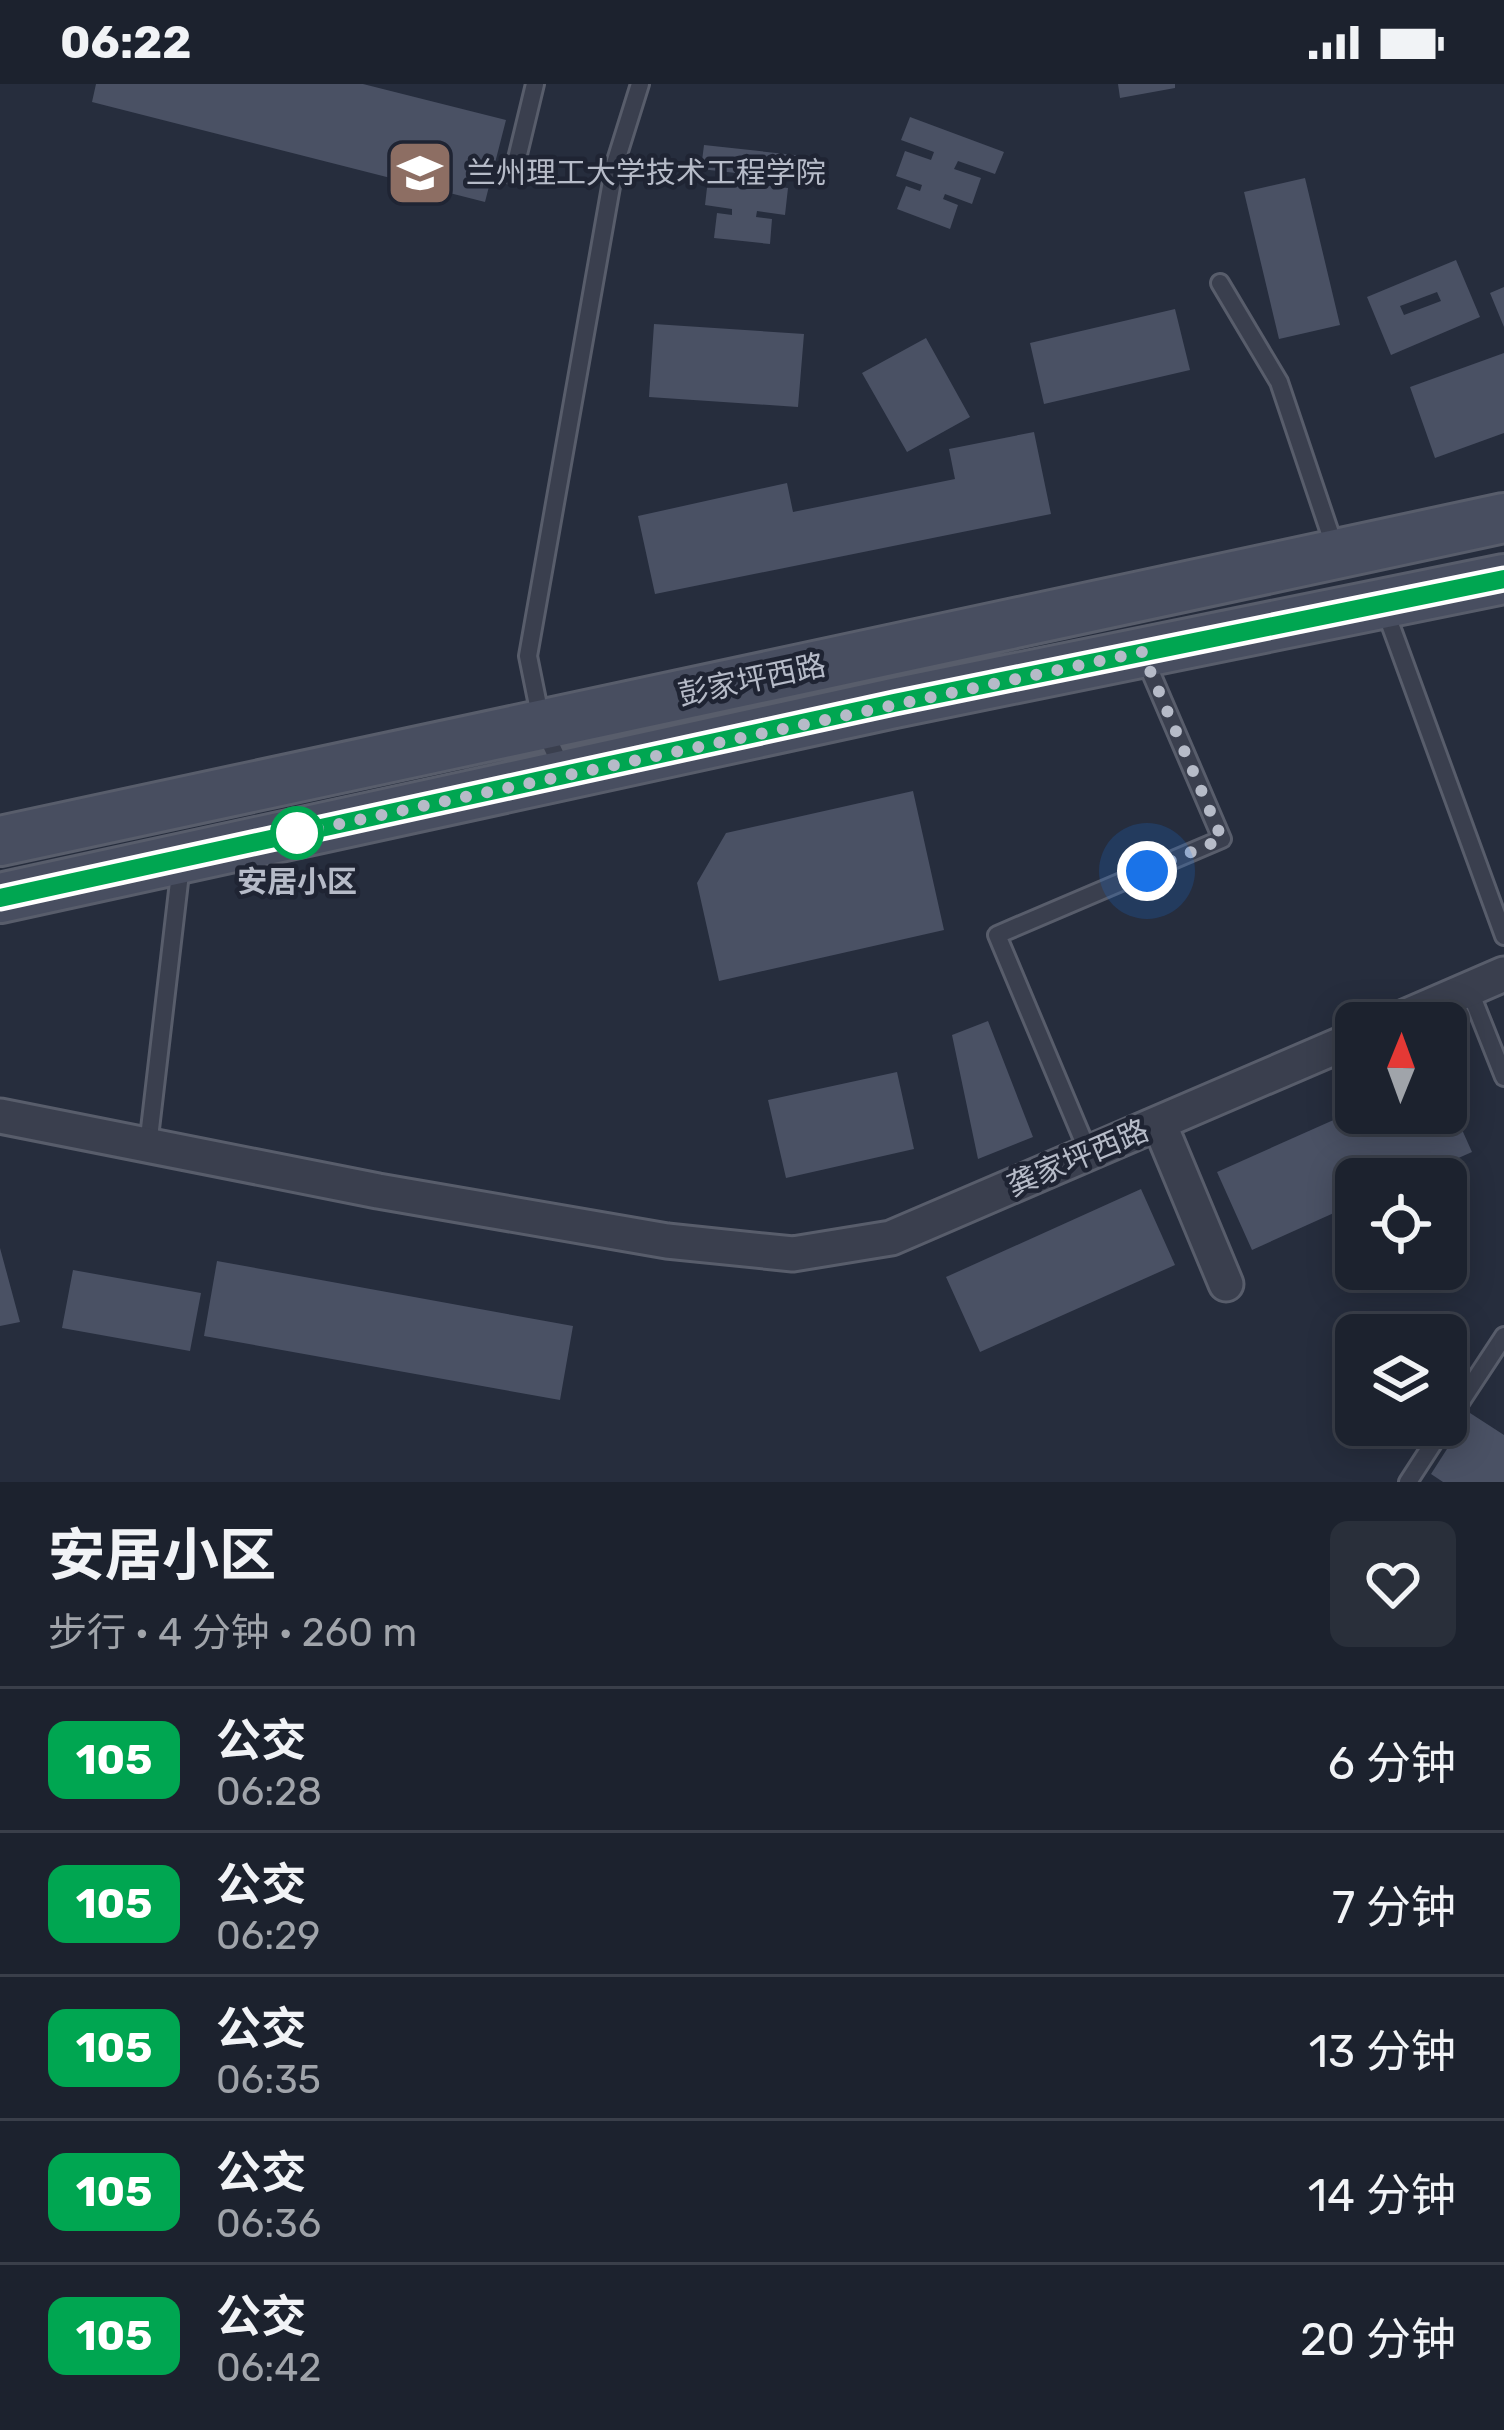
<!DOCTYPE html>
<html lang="zh">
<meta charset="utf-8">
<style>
body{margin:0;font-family:Rubik,"Noto Sans SC",sans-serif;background:#292f3a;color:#f1f3f6;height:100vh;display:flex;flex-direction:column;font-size:45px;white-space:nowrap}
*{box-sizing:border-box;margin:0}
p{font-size:39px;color:#a0a4aa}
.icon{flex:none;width:66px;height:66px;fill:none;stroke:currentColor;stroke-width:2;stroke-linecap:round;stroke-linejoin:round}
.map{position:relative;height:1398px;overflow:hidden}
.drawer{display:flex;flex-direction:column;background:#1c222e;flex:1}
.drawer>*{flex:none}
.badge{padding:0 24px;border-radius:18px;font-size:42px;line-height:78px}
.needle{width:78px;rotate:1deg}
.buttons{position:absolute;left:1335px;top:918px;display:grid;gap:24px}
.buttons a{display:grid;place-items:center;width:132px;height:132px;border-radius:18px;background:#1c222e;box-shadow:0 6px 30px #0003,0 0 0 3px #3a3f4a;font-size:60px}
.you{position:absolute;width:60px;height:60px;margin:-30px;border:9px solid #fff;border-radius:50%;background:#1a73e8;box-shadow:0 0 0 18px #1a73e833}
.map>.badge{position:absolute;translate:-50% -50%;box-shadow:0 0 0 6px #fff}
.round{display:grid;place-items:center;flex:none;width:126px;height:126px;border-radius:18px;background:#292f3a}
.summary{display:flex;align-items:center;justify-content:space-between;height:204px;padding:0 48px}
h1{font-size:57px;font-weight:700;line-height:90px}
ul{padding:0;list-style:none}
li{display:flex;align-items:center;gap:36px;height:144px;padding:0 48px;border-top:3px solid #3a3f4a}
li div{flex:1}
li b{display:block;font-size:45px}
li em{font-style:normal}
li .badge{min-width:132px;font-weight:700;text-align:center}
.status{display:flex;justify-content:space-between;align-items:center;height:84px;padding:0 60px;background:#1c222e;direction:ltr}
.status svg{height:33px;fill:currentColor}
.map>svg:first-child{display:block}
.building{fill:#4a5164;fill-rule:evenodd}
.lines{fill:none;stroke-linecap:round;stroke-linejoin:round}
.lane-casing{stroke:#585d6b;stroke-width:22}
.street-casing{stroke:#585d6b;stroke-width:39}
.secondary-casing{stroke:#585d6b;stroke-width:54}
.lane{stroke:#3a3f4e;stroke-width:16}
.street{stroke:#3a3f4e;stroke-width:33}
.secondary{stroke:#484e60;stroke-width:48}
.line-casing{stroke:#fff;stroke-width:27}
.line{stroke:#00a651;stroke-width:18}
.walk{stroke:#b6bbc8;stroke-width:12;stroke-dasharray:0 21.6}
.stop-dot{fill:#fff;stroke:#00a651;stroke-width:6}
.labels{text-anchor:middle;stroke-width:9;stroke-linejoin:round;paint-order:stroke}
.poi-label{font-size:30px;fill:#b6bbc8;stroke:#1f2433;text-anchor:start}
.street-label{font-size:30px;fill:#b6bbc8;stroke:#1f2433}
.stop-label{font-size:30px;font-weight:bold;fill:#b6bbc8;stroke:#1f2433}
</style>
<div class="status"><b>06:22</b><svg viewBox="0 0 49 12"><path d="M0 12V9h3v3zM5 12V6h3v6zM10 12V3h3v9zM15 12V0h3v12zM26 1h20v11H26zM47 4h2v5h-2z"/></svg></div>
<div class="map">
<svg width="1504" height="1398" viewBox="0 0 1504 1398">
<rect width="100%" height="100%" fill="#262d3d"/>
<path class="building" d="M96,0H363L506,36L485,118L92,18Z
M1118,0H1175V4L1120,14Z
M910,33L1004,68L995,90L958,77L954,85L981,94L972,120L945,110L943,115L958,121L950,145L897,125L906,102L920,107L922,101L896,92L905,67L931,76L934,68L901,56Z
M704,61L804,72L801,97L761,92L760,101L788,104L785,131L757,127L756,133L772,135L770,160L714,154L717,129L732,131V125L705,121L708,95L735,98L736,89L701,85Z
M1305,94L1340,241L1279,255L1244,108Z
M1456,176L1480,233L1391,271L1367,213ZM1437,208L1441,217L1404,231L1400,222Z
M1504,203V243L1490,209Z
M1175,225L1190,286L1044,320L1030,259Z
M654,240L804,250L798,323L649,313Z
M926,254L970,333L907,368L862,289Z
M1504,269V349L1435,374L1410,303Z
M1034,348L1051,430L655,510L638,432L787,399L793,428L955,395L949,365Z
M913,707L944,846L719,897L697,799L726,749Z
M988,937L1033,1053L978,1075L952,951Z
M897,988L914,1065L786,1094L768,1016Z
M1446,1010L1472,1068L1411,1095H1356V1119L1252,1166L1217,1088L1356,1026L1446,1029Z
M1141,1105L1175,1181L980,1268L946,1193Z
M0,1164L20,1238L0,1242Z
M217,1177L573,1242L560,1316L204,1252Z
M73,1186L201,1209L190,1267L62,1244Z
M1470,1329L1504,1351V1398H1443L1431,1390Z"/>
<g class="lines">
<defs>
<path id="lane" d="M513,91L535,0
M1220,199L1279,298L1335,464
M1385,526L1504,852
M564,689L542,641L528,572L615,80L640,0
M1469,905L1504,993
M148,1062L181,781
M1089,1070L997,851L1222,755L1145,575
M1446,1340L1504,1252
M1408,1398L1445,1341"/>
<path id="street" d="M1391,939L1504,890
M0,1032L378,1107L667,1157L793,1170L891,1154L1356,954
M1159,1039L1226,1200"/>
<path id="secondary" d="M0,757L1504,434
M0,814L894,619L1504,495"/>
</defs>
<use href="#lane" class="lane-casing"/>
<use href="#street" class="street-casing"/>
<use href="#secondary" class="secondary-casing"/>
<use href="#lane" class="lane"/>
<use href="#street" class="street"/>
<use href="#secondary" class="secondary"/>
</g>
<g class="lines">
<defs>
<path id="line" d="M0,814L894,619L1504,495"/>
</defs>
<use href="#line" class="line-casing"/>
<use href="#line" class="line"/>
<path class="walk" d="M297,749L1142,568L1222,755L1147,787"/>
</g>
<defs>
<symbol id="university-square" viewBox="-11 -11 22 22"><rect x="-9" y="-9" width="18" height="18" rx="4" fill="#8d6e63" stroke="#1f2433"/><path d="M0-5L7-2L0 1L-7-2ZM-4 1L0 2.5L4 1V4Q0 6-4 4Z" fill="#fff"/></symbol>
</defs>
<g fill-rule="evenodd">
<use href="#university-square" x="382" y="51" width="76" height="76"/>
</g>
<circle class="stop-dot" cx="297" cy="749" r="24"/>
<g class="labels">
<g class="poi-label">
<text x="466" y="99">兰州理工大学技术工程学院</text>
</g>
<g class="street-label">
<text transform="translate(752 596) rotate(-12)" y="10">彭家坪西路</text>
<text transform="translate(1078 1074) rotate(-23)" y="10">龚家坪西路</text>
</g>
<g class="stop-label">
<text x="297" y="808">安居小区</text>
</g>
</g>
</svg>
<div class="buttons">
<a><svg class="needle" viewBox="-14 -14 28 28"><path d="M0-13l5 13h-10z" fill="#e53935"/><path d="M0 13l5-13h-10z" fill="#a0a4aa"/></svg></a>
<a><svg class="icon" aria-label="locate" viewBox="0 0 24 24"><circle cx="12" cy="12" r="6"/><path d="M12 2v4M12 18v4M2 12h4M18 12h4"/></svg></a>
<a><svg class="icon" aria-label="layers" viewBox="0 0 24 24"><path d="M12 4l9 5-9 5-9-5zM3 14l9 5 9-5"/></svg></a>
</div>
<div class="you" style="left:1147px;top:787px"></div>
</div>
<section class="drawer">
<div class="summary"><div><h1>安居小区</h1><p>步行 · 4 分钟 · 260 m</p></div><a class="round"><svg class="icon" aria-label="heart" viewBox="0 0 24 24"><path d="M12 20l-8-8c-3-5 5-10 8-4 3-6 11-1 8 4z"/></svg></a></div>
<ul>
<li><span class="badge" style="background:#00a651;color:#fff">105</span><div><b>公交</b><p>06:28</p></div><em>6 分钟</em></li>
<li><span class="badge" style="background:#00a651;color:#fff">105</span><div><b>公交</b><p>06:29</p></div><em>7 分钟</em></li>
<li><span class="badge" style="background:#00a651;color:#fff">105</span><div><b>公交</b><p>06:35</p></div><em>13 分钟</em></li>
<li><span class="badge" style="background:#00a651;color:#fff">105</span><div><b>公交</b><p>06:36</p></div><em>14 分钟</em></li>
<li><span class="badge" style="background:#00a651;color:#fff">105</span><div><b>公交</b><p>06:42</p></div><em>20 分钟</em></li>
</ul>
</section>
